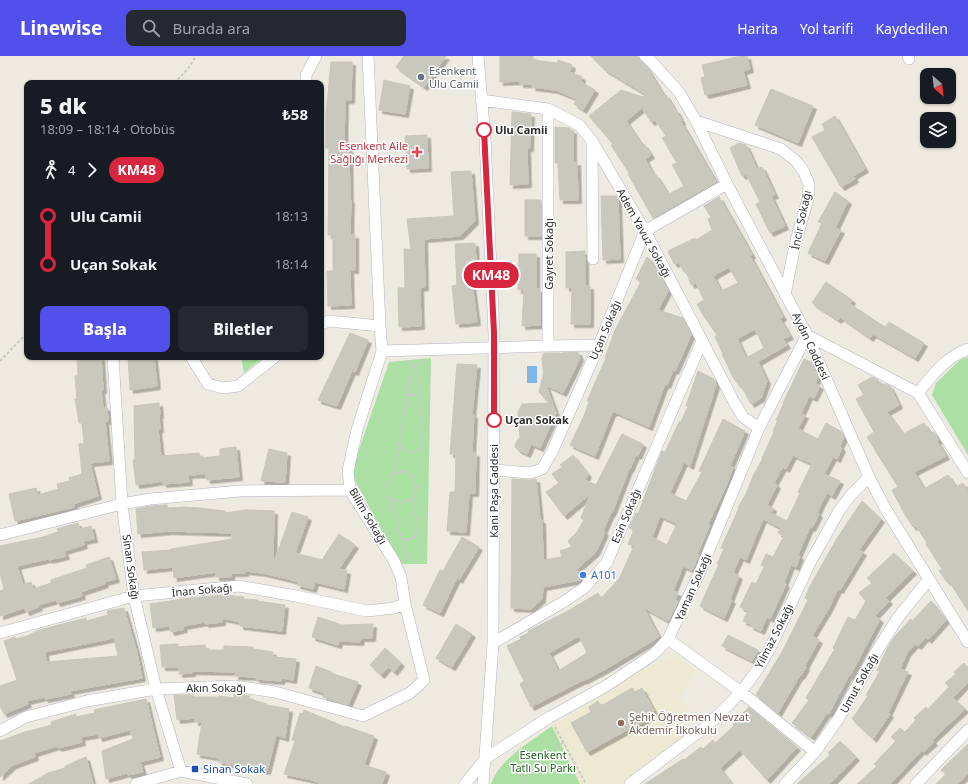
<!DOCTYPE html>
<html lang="tr">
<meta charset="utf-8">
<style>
body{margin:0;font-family:"Noto Sans",sans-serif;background:#242831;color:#f1f3f6;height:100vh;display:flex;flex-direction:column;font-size:15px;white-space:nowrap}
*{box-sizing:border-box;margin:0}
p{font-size:13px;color:#9ea1a6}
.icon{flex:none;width:22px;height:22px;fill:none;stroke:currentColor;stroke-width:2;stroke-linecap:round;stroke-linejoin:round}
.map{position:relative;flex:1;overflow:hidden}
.side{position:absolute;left:24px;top:24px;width:300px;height:280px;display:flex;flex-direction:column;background:#171b24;border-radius:8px;box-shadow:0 1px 3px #0004}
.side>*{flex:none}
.badge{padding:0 8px;border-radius:13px;font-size:14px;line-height:26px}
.needle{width:26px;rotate:152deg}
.tools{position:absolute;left:920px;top:12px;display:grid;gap:8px}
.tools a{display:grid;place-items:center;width:36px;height:36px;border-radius:8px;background:#171b24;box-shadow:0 1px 3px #0004;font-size:20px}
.map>.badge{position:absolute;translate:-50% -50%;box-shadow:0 0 0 2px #fff}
.legs{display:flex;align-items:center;gap:6px;height:44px;padding:0 16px;font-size:13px}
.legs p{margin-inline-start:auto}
.summary{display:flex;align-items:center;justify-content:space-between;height:68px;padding:0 16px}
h1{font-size:22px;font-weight:800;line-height:30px}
.cta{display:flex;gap:8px;margin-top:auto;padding:8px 16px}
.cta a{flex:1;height:46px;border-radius:8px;background:#5150eb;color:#fff;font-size:16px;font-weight:800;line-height:46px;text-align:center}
.cta a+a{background:#242831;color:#f1f3f6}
ul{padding:0 16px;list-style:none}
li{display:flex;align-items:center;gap:14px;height:48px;font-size:15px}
li i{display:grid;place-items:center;width:6px;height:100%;margin:0 5px;background:currentColor}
li i::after{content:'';width:10px;height:10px;margin:-5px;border:3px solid;border-radius:50%;background:#171b24}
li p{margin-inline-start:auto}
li:first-child i{background:linear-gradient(#0000 50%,currentColor 0)}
li:last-child i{background:linear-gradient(currentColor 50%,#0000 0)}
header{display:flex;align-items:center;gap:24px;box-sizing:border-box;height:56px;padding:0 20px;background:#5150eb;color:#fff}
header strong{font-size:19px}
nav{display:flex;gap:22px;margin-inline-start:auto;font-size:14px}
.search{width:280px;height:36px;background:#242831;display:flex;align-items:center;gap:10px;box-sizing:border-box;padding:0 14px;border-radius:8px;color:#9ea1a6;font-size:15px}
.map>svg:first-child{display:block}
.education{fill:#ede9d2}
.green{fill:#abdfa3}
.water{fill:#7eb6e5}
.building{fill:#c9c8bf;stroke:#c9c6ba;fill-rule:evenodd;filter:url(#shadow)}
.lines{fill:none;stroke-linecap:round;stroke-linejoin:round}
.minor-casing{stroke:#b4b4bf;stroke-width:12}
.path{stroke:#c8c8c8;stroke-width:2;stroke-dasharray:3 2;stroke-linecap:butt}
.minor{stroke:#fff;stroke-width:11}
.line-1-casing{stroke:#fff;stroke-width:9}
.line-1{stroke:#d7263d;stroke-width:6}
.worship-dot{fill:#6b7280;stroke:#fff;stroke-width:1.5}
.stop-1-dot{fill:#fff;stroke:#d7263d;stroke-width:2}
.health-dot{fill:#e0444e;stroke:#fff;stroke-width:1.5}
.shop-dot{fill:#3f7fe0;stroke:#fff;stroke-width:1.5}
.education-dot{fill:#8d6e63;stroke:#fff;stroke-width:1.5}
.transit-dot{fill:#1a4fb4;stroke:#fff;stroke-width:1.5}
.labels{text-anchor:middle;stroke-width:3;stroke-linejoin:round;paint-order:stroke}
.worship-label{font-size:11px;fill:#5b616d;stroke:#fff;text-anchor:start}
.stop-label{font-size:11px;font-weight:bold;fill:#2d2d2d;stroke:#fff;text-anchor:start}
.health-label{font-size:11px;fill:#be3a42;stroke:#fff;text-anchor:end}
.street-label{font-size:11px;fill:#2d2d2d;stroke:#fff}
.shop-label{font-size:11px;fill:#366cbe;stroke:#fff;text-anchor:start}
.education-label{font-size:11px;fill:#785e54;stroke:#fff;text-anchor:start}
.park-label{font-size:11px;fill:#226621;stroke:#fff}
.transit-label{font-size:11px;fill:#164399;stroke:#fff;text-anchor:start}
</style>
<header>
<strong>Linewise</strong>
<div class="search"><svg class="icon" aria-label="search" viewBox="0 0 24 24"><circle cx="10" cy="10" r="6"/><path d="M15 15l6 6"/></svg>Burada ara</div>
<nav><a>Harita</a><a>Yol tarifi</a><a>Kaydedilen</a></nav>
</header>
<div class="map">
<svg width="968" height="728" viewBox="0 0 968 728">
<defs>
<filter id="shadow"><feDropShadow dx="3.5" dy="3.5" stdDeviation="0" flood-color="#0004"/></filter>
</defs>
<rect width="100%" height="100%" fill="#edeae1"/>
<path class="education" d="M674,599L697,615L679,642L689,653L682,663L689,675L627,728H580L552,670L642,614Z"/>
<path class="green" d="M241,301H263L244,317Z
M968,301V399L932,339L936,327L961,303Z
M431,302L427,508H400L351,417L389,306Z
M552,670L580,728H491C499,703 532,685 552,670Z"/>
<path class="water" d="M527,310H537V327H527Z"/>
<path class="building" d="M404,0H446L424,31L396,11Z
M500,0H533V4L557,7L558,4L572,9L570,16L582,21L581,26L595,34L583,54L574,48L577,43L555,34L532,31L533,28H520V25L500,26Z
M591,0H637L646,10L664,40L666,39L675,54H676L682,65L681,66L716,126L653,162L628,118L629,117L611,89L613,88L589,60L621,34L643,41L645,38L605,14ZM642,52L651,66L655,64L666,80L662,82L677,107L672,109L684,130L669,138H668L656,119L654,120L645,103L651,99L644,88L642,89L626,65Z
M741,0H747L750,13L743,15L747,29L705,39L701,22L705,21L702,9Z
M331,6H352L351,44H345L344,92H349L350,144H351L350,179H355V214H350L351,249L328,250L327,215H333V179H328L329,92H326V59Z
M384,24L410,30L405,58L379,54Z
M771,33L813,50L798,87L755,69Z
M512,56L531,58L530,92H527L528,128L510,129Z
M835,60L865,113L853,120L855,123L841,131L812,81L825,74L822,68Z
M555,71L569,72L571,73L568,76L573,74V107L577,106L578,144H560L558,107H555Z
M427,79L428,112L407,113L405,80Z
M739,87L746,89L757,113L762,111L775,139L771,140L785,170L770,177L756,148L760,146L746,118L742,120L730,92Z
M471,115L475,165L460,180L424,183L425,231L420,232L421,270L399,271L398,232H405L404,193H411L407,163L454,160L451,116Z
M835,136L848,145L835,172L841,174L825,205L808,197L822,167L818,166Z
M601,140H616L618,143L620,203L603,204Z
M719,141L752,199L750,200L783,261L780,263L790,280L783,283L787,289L758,306L767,325L761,342L751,348L742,331L741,332L734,323L722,298H723L715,281L717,279L703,259L697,248L704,244L696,227L691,229L686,215L684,216L679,206L674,208L668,195L695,182L696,184L712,174L708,163L711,161L704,150ZM729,211L738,227L721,235L713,220ZM755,273L764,292L746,302L737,283Z
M525,144H541V180H525Z
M475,187L477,227L472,228L477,266L456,268L452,230L457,229L455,188Z
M585,195V230H590V268H571L572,231L566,232V196Z
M519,198H536V233H540V269L522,270L524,233L518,234Z
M647,201L653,206L668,235L658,254L683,262L691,279L675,315L673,314L667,329L665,328L649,371L615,356L612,357L595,400L570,389L584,360L589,346L587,345L606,302H605L615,274L641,226L636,223Z
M826,226L852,244L850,248L885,271L889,266L924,287L915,302L873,278L870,282L840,261L838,264L812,247Z
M350,277L368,284L355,316L352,315L337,350L318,344Z
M578,296L580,302L563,337L546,329L556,357L540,392L531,388L527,398L518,394L515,391L516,386L520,381L518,356L522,348L549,347L539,336L543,319L544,323L542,302L544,297H559L561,298L562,297Z
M101,301L103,334H101L103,352L107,351L108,365H105L109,405L90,407L98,440L74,448V451L15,465L9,438L36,432L38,439L58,433L57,428L70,425L69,422L82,418L79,388L84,387L82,367H79L77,354L75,343H77L75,320H78L77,303Z
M128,301H154L157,330L130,334Z
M804,303L811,306L818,321L815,327L820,330L814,342L809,340L801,358L805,359L798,373L818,383L826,367L842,376L844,381L840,390L842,392L837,403L833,401L824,418L840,425L832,440L827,437L821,448L817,457L819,458L812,472L810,471L798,499L800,500L796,511L791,509L784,527L786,528L770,563L767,561L761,575L750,570L751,568L743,565L748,555L740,551L752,526L756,528L764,511L761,509L766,498L773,501L784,480L778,477L781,472L763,463L746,504L740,501L733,517L739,520L730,543L732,544L724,562L700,550L719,508H717L724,493L721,492L739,452L738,451L746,438L754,418L763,402H762L774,376L773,375L778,364H776L784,347H783ZM793,399L812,408L798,436L800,437L787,465L771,457L773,452L767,449L777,429L774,427L783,411L786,413Z
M457,308L477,309L472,359H474L472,397H476L475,437H469L466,476L447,475L450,436H455L456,398H450Z
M698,315L714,323L716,329L690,410L684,406L670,437L686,445L702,416L699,415L723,363L745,375L730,410L733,411L726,430L708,468L710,469L697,498L699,499L692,514L683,510L673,535L678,537L675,544L678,545L668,565L644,552L659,581L606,613L583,625V624L531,651L520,628L524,625L507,590L521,583L520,581L529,577L528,575L566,556L598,537L601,542L619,523L634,490L628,488L634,474L629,472L636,457L638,458L662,395L665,396L679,366H681L688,350H686ZM660,460L677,468L667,489L652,481ZM579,580L587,597L558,615L549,597Z
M872,321L878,324L881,329L885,328L890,330L899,349L887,356L903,378L924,367L930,377L934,376L939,384L937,385L946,400L914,416L924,433L948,419L956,431L963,427L968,436V555L949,525L947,526L939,515L942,513L926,488L927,487L916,470L913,471L904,457L892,434L898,431L867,381L874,376L856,343L864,339L858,329Z
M159,347L160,359H159L160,373H158L161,400L199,397L200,402L220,400V393L236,391L239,421L207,424L206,418L188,419L189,426L163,428V425L136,429L133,404H135L134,350Z
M622,378L643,388L638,400L636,399L630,413H629L612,457H611L603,475L605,476L596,496L577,513L580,524L543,531L542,543L531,553L511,552L512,423L529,424L536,423L540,464H542L543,504L562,501L560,495L572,491L568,485L577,476L584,464L581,462L590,438L564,460L546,436L559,427L552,418L562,411L560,409L573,399L588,418L585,424L596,429Z
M269,393L287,397L285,426L261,425Z
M862,445L881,463L859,494L863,496L840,534L838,533L829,552L812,580L819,584L805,610L806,611L801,620L800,619L778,657L756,639L782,596L808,544L805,542L810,530L836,484Z
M167,449L168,452L184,451L200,452L225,455V457L245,454L274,455L273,509L292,456L308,461L295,497L322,504L339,478L355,489L339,513L347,515L344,533L315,526L313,533L297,529L298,526L288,523L263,517L245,515V517H231V521H216V516L174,522L173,511L144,514L142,496L172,494L171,493L232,483V477L169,475L138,478L136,453L151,450Z
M78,467L80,473L91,470L94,483L83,485L84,489L64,495L66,500L49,504L48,503L17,510L23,529L31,526L33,533L51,527V524L87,512L86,509L109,501L116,523L104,526L105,528L81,536L82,540L57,547L56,544L38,549L39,551L26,556L25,552L0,560V535L4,533L0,517V490L43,481L58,476L57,473Z
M462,481L479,491L459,524L457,522L440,557L423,549L440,514L443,515Z
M894,497L913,515L886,542L889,545L875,560L880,563L850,620L849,619L829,658L827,657L811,681L792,667L809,644L806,642L833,596L835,593L833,592L848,561L855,564L866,545L859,537L872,527L867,522Z
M223,539L244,541L243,543L258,544L257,545L285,549L282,575L240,570V566L222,562V566L205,568V566L183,570L184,573L171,576L169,570L153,572L150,548L190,542Z
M931,545L946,564L928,584L926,581L918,590L915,588L907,597L900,613L908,616L888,657L890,658L873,683L852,663L868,640L866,639L880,615L877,614L887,593L895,580L911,563L912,565Z
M124,552L137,597L142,622L70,635L71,638L45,643L44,641L27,645L28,648L4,658L0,650V630L17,624L4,585L15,581L16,583L27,580L39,574L86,562V565L108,559L107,555ZM114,582L118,600L46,606L45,596Z
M318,561L342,569L373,568L372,582H361L360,586L339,585L338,589L312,581Z
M456,568L472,578L452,611L436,602Z
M728,579L758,594L752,605L722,590Z
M178,588V591L205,589L206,594H224V590L253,591V593L273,596V601L296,603L293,624L282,622L281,625L256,623V621L235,620L236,616L192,615V617L179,618V611H162L160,589Z
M385,592L401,607L394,616L388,611L381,619L370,609Z
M964,607L968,612V626L953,642L965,653L932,684L934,686L923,696L922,694L890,728H857L877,710L874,708L896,685L891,681L900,672L905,676L916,664L914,662L926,651L928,653L949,631L945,627L956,618L954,616Z
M316,610L332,616L331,617L358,626L348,649L323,641L324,637L309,632Z
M632,632L635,636L642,632L654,655L646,659L647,663L587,696L571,667L591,656L589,651L598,645L601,650Z
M234,638L250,640L249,643L267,648V649L289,653L285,682L276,679L267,715L218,706L219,702L197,698L202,666H195V662L177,664L174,639H193L194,641H218L219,640L234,642Z
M146,643L160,701L140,706L143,716L128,719L127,717L106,723L102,695L133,683L130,674L99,682L98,678L81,681L82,686L58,692L57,690L34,697L35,701L13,709L0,721V685L25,676L52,669L51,666L76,658V661L95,657L94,654Z
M749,651L797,691L767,724L740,694L720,712L732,728H645L683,703L684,704L701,691L703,693L713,684L715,687L734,670L733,668Z
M304,654L345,671V670L374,680L364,709L386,716L382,728H321L312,724L284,718L295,685L292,684L300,657L303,658Z
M840,685L856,701L839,719L830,728H797L830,699L828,697Z
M968,688V718L957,728H936L946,718L941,714Z
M86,701L93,728H29L48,717L65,712V710Z"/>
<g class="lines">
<defs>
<path id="minor" d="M368,0L380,270L382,295L548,290V53
M478,0L485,82L494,277L493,587L483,728
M645,0L651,5L679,36L696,65L727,128L807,279L869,421L885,452L968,586
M908,0L909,3
M306,27V19L316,0
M481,44L548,53L579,69L592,85L645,175L734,346L743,361L759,372
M696,65L781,93L797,106L804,116L809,128L808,143L796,184L785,239
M592,86L593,203
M321,268L329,265L380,270
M548,290L599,289
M113,301L122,448L134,540L156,633L181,715
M191,301L208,328L223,332L238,330L275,301
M918,337C932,319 946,301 968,293
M495,414L530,417L542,413L552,396L599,289L645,175L727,128
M0,479L122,448L150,443L240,435L350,434
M0,577L134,540L239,530L296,540L367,555L394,552L405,548
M668,583L741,636L815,696
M493,587L565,545L584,532L607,506L702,285
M0,675L26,661L87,645L156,633L235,630L275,636L363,660L410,637L424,624L405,548L401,521L394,505L350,434L348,415L357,374L382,295
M136,728L181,715L247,728
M465,728L486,702L550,661L606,630L654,598L668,583L700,516L759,372L807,279L918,337L968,417
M630,728L708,669L741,636L758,613L772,588L811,505L839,455L851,439L869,421
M785,728L815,696L839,662L875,598L897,563L929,523
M916,728L968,674"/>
</defs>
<use href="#minor" class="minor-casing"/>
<path class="path" d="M174,27L188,13L196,0
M0,305L27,277
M407,305L412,311L394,417L390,421L386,432L403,486L408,506
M412,311L422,306V304
M407,339H419
M399,389C408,398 414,398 424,390L417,309
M395,417L407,415C416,424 419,433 412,444
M390,443L401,446L412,444C414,452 421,473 415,480C414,481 411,483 409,484L402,482
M555,671L586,728
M524,728C532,710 549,698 564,686"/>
<use href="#minor" class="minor"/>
</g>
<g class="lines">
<defs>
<path id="line-1" d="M484,74L494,277V364"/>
</defs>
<use href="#line-1" class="line-1-casing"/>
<use href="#line-1" class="line-1"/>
</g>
<circle class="worship-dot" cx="421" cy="21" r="4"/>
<g class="stop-1-dot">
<circle cx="484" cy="74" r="7"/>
<circle cx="494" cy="364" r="7"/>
</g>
<path class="health-dot" d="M415 90h4v4h4v4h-4v4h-4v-4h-4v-4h4z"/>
<circle class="shop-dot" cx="583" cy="519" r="4"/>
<circle class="education-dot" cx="621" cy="667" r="4"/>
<rect class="transit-dot" x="191" y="709" width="8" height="8" rx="2"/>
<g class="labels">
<g class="worship-label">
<text x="429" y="19">Esenkent<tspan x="429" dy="13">Ulu Camii</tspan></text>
</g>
<g class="stop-label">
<text x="495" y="78">Ulu Camii</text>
<text x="505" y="368">Uçan Sokak</text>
</g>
<g class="health-label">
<text x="408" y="94">Esenkent Aile<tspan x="408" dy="13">Sağlığı Merkezi</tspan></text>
</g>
<g class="street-label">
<text transform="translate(801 164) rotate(-78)" y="4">İncir Sokağı</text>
<text transform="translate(644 177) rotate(61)" y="4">Adem Yavuz Sokağı</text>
<text transform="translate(549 198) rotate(-90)" y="4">Gayret Sokağı</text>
<text transform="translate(605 274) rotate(-67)" y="4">Uçan Sokağı</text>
<text transform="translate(811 290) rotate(65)" y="4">Aydın Caddesi</text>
<text transform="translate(494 435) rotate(-90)" y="4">Kani Paşa Caddesi</text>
<text transform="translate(368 460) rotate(60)" y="4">Bilim Sokağı</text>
<text transform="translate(626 460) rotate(-67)" y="4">Esin Sokağı</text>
<text transform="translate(131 511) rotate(82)" y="4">Sinan Sokağı</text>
<text transform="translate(693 531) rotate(-66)" y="4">Yaman Sokağı</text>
<text transform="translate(202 534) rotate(-5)" y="4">İnan Sokağı</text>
<text transform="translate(774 580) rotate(-63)" y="4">Yılmaz Sokağı</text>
<text transform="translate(859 627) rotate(-61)" y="4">Umut Sokağı</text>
<text x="216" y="636">Akın Sokağı</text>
</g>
<g class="shop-label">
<text x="591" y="523">A101</text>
</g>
<g class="education-label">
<text x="629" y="665">Şehit Öğretmen Nevzat<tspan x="629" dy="13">Akdemir İlkokulu</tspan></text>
</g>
<g class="park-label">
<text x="543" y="703">Esenkent<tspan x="543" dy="13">Tatlı Su Parkı</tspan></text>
</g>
<g class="transit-label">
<text x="203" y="717">Sinan Sokak</text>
</g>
</g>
</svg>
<div class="tools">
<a><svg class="needle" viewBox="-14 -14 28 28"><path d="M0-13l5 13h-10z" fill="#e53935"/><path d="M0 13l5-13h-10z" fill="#9ea1a6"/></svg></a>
<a><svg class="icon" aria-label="layers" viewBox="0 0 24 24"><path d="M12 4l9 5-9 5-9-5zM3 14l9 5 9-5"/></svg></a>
</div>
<b class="badge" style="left:491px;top:219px;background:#d7263d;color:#fff">KM48</b>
<section class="side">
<div class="summary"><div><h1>5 dk</h1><p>18:09 – 18:14 · Otobüs</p></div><b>₺58</b></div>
<div class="legs"><svg class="icon" aria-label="walk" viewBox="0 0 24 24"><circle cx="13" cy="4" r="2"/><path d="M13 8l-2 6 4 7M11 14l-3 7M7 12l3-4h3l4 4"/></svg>4<svg class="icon" aria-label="forward" viewBox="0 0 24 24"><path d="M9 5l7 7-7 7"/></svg><b class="badge" style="background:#d7263d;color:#fff">KM48</b></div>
<ul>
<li><i style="color:#d7263d"></i><b>Ulu Camii</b><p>18:13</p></li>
<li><i style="color:#d7263d"></i><b>Uçan Sokak</b><p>18:14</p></li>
</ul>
<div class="cta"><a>Başla</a><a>Biletler</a></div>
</section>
</div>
